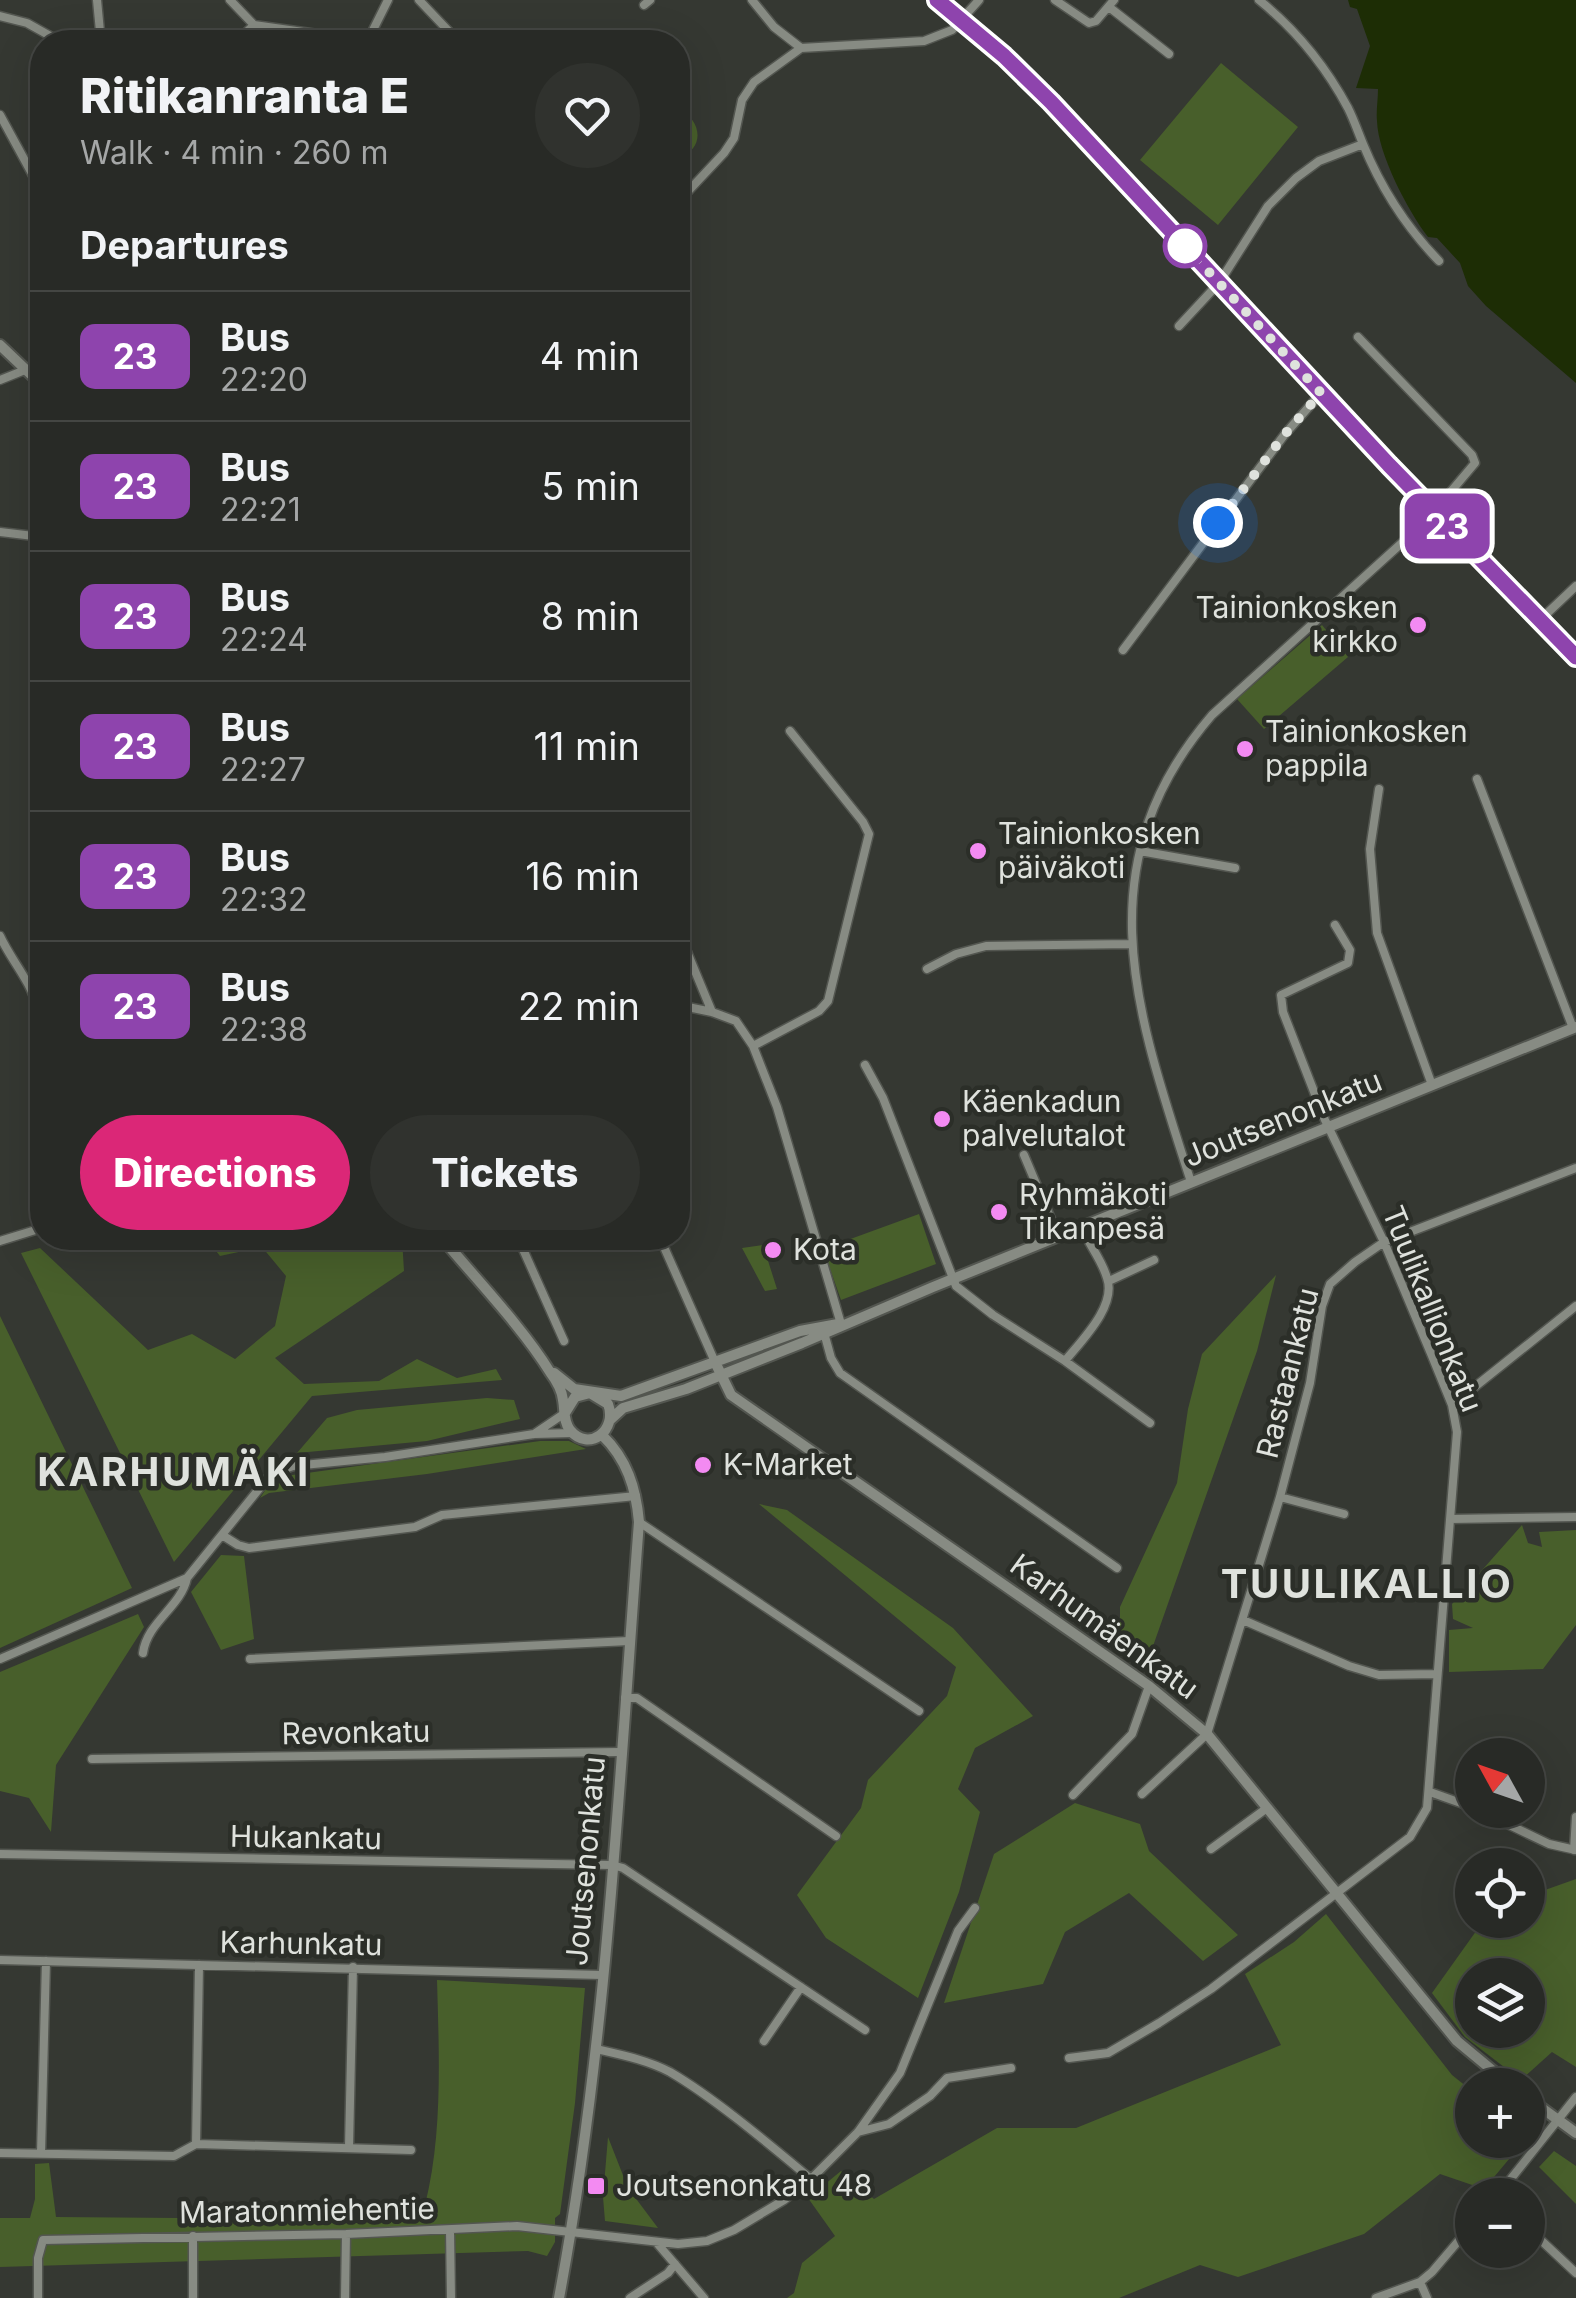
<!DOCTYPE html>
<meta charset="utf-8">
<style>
body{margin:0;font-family:Inter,sans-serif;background:#30322e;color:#f1f3f6;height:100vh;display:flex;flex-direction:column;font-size:38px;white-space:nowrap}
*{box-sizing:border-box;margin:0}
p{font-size:32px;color:#a5a7a7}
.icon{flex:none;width:55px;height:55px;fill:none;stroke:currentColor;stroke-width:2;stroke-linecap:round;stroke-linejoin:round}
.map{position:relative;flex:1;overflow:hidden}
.details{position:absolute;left:30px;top:30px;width:660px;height:1220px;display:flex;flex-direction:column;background:#282a26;border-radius:40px;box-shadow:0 10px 40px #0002,0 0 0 2px #444643}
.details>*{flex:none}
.badge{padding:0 20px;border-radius:15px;font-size:35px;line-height:65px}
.needle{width:65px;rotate:310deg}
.tools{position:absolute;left:1455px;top:1738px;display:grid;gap:20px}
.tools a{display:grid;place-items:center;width:90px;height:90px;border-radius:50%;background:#282a26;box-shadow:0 10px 40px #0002,0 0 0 2px #444643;font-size:50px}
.you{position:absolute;width:50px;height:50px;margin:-25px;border:8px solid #fff;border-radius:50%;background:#1a73e8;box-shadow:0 0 0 15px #1a73e833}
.map>.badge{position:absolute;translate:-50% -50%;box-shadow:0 0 0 5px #fff}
h2{padding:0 50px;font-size:38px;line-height:90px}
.round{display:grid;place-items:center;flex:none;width:105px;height:105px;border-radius:52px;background:#30322e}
.overview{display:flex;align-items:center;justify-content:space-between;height:170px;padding:0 50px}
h1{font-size:48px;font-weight:800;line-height:75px}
.button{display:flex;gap:20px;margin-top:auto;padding:20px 50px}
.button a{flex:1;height:115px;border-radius:60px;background:#db2777;color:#fff;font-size:40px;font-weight:800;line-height:115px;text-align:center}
.button a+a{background:#30322e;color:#f1f3f6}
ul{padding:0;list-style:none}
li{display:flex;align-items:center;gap:30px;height:130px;padding:0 50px;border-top:2px solid #444643}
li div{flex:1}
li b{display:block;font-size:38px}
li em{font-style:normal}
li .badge{min-width:110px;font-weight:700;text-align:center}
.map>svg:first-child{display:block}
.green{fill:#485f2b;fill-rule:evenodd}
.water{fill:#1d2d05}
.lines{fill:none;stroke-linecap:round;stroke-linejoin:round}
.street-casing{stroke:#535650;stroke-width:11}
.secondary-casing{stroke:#535650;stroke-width:14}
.street{stroke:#878b83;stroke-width:8}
.secondary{stroke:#878b83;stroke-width:10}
.line-casing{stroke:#fff;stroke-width:22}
.line{stroke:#8e44ad;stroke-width:15}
.walk{stroke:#dfe2dd;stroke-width:10;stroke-dasharray:0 18}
.stop-dot{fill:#fff;stroke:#8e44ad;stroke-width:5}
.poi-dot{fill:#f38af2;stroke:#2b2e28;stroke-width:4}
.labels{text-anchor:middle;stroke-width:9;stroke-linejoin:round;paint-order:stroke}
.poi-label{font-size:30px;fill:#dfe2dd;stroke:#2b2e28;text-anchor:start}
.street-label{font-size:30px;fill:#dfe2dd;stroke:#2b2e28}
.district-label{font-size:40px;font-weight:bold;letter-spacing:2.5px;fill:#dfe2dd;stroke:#2b2e28}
</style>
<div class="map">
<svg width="1576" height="2298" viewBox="0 0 1576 2298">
<rect width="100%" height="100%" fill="#353832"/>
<path class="green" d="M1221,63L1298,127L1218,225L1140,160Z
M678,109C702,119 706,150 678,157Z
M1322,625L1348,657L1264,729L1237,699Z
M919,1214L936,1264L841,1300L823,1249Z
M206,1238H402L404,1271L275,1358L304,1384L379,1381L417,1359L457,1378L496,1369L502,1380L312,1396L174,1562L21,1253L40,1248L148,1350L192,1334L235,1359L275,1326L286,1276L262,1247L220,1256Z
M763,1245L777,1289L765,1291L742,1248Z
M1276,1275L1257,1351L1146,1666L1120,1646V1607L1177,1483L1188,1409L1202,1354Z
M0,1316L132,1588L0,1648Z
M487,1398L514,1400L520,1419L427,1441L297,1453L327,1418L357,1410Z
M540,1441H569L586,1449L427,1474L269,1493L260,1498L272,1480L285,1476Z
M759,1504L787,1510L953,1628L1033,1716L975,1748L958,1789L980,1812L959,1892L918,1998L826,1938L797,1895L861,1808L868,1780L947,1696L956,1667Z
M1522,1525L1528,1543L1542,1547L1539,1532L1576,1530V1625L1543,1669L1449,1672V1630L1473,1628L1453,1619L1452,1604Z
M221,1555L244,1556L254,1639L221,1650L191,1592Z
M138,1614L144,1627L56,1765L51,1832L29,1798L0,1791V1672Z
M1075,1803L1140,1824L1149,1851L1238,1935L1203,1961L1129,1893L1065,1932L1043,1984L944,2003L994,1854Z
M1576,1879V2067L1552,2052L1521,2080L1465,2037L1432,1993L1484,1920H1528V1890H1545ZM1472,1975H1528V2030H1472Z
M1326,1914L1452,2075L1472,2091V2140H1525L1484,2189L1440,2174L1364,2234L1238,2277L1200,2265L1119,2298H787L794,2293L802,2263L835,2236L808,2198L841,2171L874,2199L997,2128H1076L1281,2045L1245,1974L1294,1942Z
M437,1980L585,1988L575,2103L560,2214L555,2218V2242L547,2256L528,2251L0,2267V2218H30L35,2199V2164L49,2163L56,2217L180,2218L199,2204L425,2205C443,2134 439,2053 437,1980Z
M608,2137L628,2188L658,2228L605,2221L603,2197Z
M1554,2151L1576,2166V2204L1539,2167Z"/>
<path class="water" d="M1348,0H1576V383L1486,306L1468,286L1460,263L1437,238L1428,237C1408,211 1378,154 1377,121C1376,111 1378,100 1378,89L1356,88L1370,46L1357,9L1350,7Z"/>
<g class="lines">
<defs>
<path id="street" d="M97,0L101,42
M230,0L254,25L367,41
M419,0L459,42
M752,0L774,27L801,48
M1055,0L1089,23L1096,21L1114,0
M1259,0C1295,29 1326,67 1348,108C1354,120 1358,132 1363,144C1381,188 1406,227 1439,261
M644,5L650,0
M1109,7L1169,54
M0,16L27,23L61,42
M236,42L254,25
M367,42L388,0
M0,115L42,192
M678,202L724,153L734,138L742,100L754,82L801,48L924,41L952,30L979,0
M1179,326L1219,283L1268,206L1296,178L1319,161L1363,144
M0,380L25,370
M0,532L42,537
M1540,620L1576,586
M1123,650L1285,434L1321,393
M1477,779L1573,1028
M1379,789L1370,849L1377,933L1432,1085
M1140,851L1235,868
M678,930L712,1012
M0,936C11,960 30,980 37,1006C45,1036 26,1057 42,1092
M927,969L956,954L986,946L1132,944
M678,1005L712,1012L736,1021L753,1046L777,1107L841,1324
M753,1046L819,1011L828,1001L869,834L863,822L790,731
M865,1065L883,1098L956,1286L993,1315L1065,1361L1150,1423
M1024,1155L1059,1238
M1191,1182C1137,1014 1082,866 1212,715L1426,521L1475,463L1472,455L1358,337
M518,1238L564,1341
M660,1238L715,1362
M0,1241L42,1228
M1109,1281L1154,1260
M823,1329L831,1358L840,1373L1117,1568
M1065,1361C1081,1341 1117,1306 1107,1278C1102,1260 1089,1245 1082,1228
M1452,1405L1576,1306
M534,1434L565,1413
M1280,1497L1344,1514
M1450,1519L1576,1517
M639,1522L919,1711
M222,1535L238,1545L249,1548L415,1527L442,1515L636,1496
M1243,1620L1349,1666L1379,1675L1436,1674
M143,1653C147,1622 181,1607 187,1578
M0,1659L187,1578L271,1474L293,1466L385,1457L534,1434L572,1433
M250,1659L629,1641
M625,1698H637L836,1836
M92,1759L620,1752
M1430,1792L1472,1807
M1142,1794L1207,1734L1280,1497L1310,1383L1322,1306L1330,1284L1355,1262L1384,1242L1576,1168
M1073,1795L1132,1734L1149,1686
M1478,1810L1549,1844L1576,1850
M1211,1849L1267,1808
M1574,1850L1576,1817
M0,1854L612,1865L623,1868L865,2030
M0,1960L602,1975
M764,2041L801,1987
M596,2049C622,2055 647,2060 670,2072C716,2099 770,2145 811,2179
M1069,2058L1108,2053L1159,2023L1211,1989L1410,1837L1427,1808L1457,1432L1452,1405L1432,1356L1384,1242L1325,1120L1283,1012L1281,995L1348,963L1350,950L1335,925
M858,2132L889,2124L930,2096L947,2078L1011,2068
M196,2144L199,1965
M349,2147L353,1967
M0,2153L174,2156L196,2144L411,2150
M41,2153L46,1961
M1498,2195L1576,2097
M1528,2228L1576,2273
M450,2230L451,2298
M656,2242L704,2298
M1420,2282L1427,2298
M38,2298V2258L43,2240L346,2234L517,2226L678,2244L707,2241L734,2230L784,2200L811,2179L858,2132L900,2073L958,1931L975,1908
M193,2298V2236
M345,2298L346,2234
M630,2298L668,2273L675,2264
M1376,2298L1420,2282L1432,2272L1472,2225"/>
<path id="secondary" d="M937,0L1004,56L1051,102L1434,513L1576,657
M0,345L42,385
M442,1238C476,1279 523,1328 550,1372C556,1380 562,1390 563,1400C565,1410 563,1421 570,1430C589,1453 618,1430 608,1404L590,1393L575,1397L565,1413
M715,1362L731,1395L1149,1686L1207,1734L1457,2041L1510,2085
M554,1373L574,1389L621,1396L800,1331L838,1324
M611,1419L623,1408L686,1389L802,1343L933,1287L1576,1027
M1528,2098L1576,2133
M559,2298C607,2043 619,1781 639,1522C636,1488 627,1459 602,1435"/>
</defs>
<use href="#street" class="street-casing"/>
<use href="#secondary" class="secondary-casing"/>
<use href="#street" class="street"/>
<use href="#secondary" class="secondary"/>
</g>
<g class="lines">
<defs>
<path id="line" d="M937,0L1004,56L1051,102L1389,465L1576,657"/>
</defs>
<use href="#line" class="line-casing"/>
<use href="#line" class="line"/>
<path class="walk" d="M1185,246L1321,393L1285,434L1218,523"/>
</g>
<circle class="stop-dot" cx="1185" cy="246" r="20"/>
<g class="poi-dot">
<circle cx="1418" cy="625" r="10"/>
<circle cx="1245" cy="749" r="10"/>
<circle cx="978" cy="851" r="10"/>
<circle cx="942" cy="1119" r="10"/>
<circle cx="999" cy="1212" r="10"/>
<circle cx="773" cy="1250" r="10"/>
<circle cx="703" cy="1465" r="10"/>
<rect x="586" y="2176" width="20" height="20" rx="5"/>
</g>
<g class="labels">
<g class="poi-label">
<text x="1398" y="618" text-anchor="end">Tainionkosken<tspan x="1398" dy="34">kirkko</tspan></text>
<text x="1265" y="742">Tainionkosken<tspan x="1265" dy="34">pappila</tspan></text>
<text x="998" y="844">Tainionkosken<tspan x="998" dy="34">päiväkoti</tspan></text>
<text x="962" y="1112">Käenkadun<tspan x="962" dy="34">palvelutalot</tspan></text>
<text x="1019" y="1205">Ryhmäkoti<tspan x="1019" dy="34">Tikanpesä</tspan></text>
<text x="793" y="1260">Kota</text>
<text x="723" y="1475">K-Market</text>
<text x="616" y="2196">Joutsenonkatu 48</text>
</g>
<g class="street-label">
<text transform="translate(1283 1119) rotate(-22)" y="10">Joutsenonkatu</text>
<text transform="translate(1432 1309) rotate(68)" y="10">Tuulikallionkatu</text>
<text transform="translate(1288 1373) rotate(-76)" y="10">Rastaankatu</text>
<text transform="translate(1104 1627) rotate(36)" y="10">Karhumäenkatu</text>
<text transform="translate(356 1733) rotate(-1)" y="10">Revonkatu</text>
<text transform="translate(306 1838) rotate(1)" y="10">Hukankatu</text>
<text transform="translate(586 1861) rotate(-85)" y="10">Joutsenonkatu</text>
<text transform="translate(301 1944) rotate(1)" y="10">Karhunkatu</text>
<text transform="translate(307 2211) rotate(-1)" y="10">Maratonmiehentie</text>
</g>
<g class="district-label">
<text x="174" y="1486">KARHUMÄKI</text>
<text x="1367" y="1598">TUULIKALLIO</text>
</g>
</g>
</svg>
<div class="tools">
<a><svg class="needle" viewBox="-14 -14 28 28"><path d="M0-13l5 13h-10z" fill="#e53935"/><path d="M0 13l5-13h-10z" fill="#a5a7a7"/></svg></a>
<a><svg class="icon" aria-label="locate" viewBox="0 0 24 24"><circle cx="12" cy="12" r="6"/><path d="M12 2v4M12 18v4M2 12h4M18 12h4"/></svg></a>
<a><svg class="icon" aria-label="layers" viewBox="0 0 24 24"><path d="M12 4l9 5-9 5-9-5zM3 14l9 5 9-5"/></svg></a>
<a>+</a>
<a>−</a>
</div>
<div class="you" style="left:1218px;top:523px"></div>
<b class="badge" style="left:1447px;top:526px;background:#8e44ad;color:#fff">23</b>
<section class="details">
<div class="overview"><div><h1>Ritikanranta E</h1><p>Walk · 4 min · 260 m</p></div><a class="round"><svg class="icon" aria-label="heart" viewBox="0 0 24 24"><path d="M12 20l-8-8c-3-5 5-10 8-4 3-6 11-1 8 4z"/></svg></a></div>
<h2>Departures</h2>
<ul>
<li><span class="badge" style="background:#8e44ad;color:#fff">23</span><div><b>Bus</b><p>22:20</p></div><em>4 min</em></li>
<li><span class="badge" style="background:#8e44ad;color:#fff">23</span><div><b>Bus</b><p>22:21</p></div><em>5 min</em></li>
<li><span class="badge" style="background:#8e44ad;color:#fff">23</span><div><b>Bus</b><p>22:24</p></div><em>8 min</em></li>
<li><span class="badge" style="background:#8e44ad;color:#fff">23</span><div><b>Bus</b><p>22:27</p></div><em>11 min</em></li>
<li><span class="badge" style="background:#8e44ad;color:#fff">23</span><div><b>Bus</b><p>22:32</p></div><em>16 min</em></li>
<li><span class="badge" style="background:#8e44ad;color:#fff">23</span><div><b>Bus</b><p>22:38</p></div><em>22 min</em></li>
</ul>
<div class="button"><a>Directions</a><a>Tickets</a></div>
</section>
</div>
